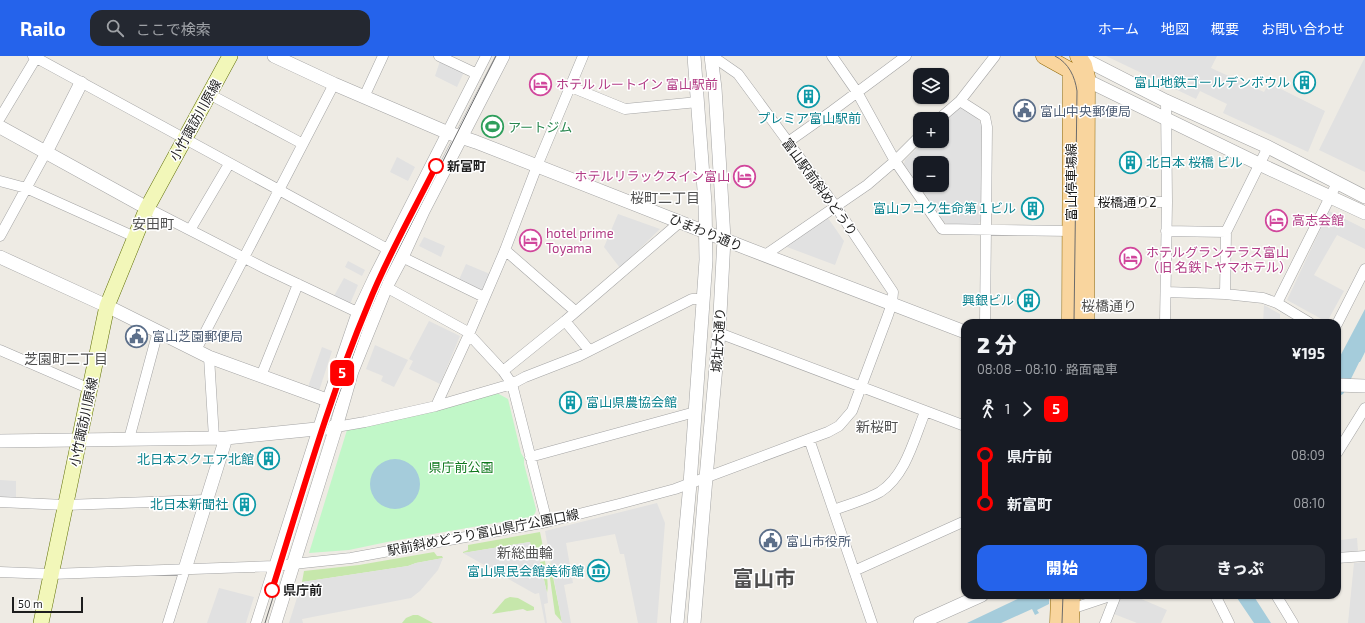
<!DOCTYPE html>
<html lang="ja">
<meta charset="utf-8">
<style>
body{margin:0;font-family:"Exo 2","Noto Sans JP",sans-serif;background:#242831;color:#f1f3f6;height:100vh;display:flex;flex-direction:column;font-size:15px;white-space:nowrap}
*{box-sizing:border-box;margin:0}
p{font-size:13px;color:#9ea1a6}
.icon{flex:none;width:22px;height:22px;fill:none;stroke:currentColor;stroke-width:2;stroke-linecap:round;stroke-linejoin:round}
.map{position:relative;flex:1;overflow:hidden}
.details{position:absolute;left:961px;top:263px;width:380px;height:280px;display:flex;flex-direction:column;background:#171b24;border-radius:12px;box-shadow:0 1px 3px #0004}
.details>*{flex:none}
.badge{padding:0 8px;border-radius:6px;font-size:14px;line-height:26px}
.buttons{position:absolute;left:913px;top:12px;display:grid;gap:8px}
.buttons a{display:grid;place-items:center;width:36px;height:36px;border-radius:8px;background:#171b24;box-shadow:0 1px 3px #0004;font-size:20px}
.scale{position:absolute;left:12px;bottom:10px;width:71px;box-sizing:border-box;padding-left:4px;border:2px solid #1d1d1d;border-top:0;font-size:11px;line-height:14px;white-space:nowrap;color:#1d1d1d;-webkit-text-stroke:3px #fff;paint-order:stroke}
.map>.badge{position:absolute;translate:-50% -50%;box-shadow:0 0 0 2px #fff}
.legs{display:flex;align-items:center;gap:6px;height:44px;padding:0 16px;font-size:13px}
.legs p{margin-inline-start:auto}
.headline{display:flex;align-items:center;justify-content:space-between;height:68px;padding:0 16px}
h1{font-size:22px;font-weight:800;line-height:30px}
.cta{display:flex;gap:8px;margin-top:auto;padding:8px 16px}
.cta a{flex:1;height:46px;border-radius:12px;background:#2563eb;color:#fff;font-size:16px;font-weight:800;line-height:46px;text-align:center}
.cta a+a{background:#242831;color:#f1f3f6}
ul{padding:0 16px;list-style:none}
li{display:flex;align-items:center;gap:14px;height:48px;font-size:15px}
li i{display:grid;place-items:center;width:6px;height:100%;margin:0 5px;background:currentColor}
li i::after{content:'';width:10px;height:10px;margin:-5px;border:3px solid;border-radius:50%;background:#171b24}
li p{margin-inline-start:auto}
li:first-child i{background:linear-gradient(#0000 50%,currentColor 0)}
li:last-child i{background:linear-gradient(currentColor 50%,#0000 0)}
header{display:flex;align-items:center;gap:24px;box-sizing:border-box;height:56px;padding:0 20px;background:#2563eb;color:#fff}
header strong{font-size:19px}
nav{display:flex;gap:22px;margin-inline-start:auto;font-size:14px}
.search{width:280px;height:36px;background:#242831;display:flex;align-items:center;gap:10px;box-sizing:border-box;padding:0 14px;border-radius:12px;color:#9ea1a6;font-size:15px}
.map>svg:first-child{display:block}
.grass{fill:#c6e7ab}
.park{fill:#c1f7c8}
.parking{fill:#e1e1e1;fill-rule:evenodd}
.water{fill:#a5ccdb}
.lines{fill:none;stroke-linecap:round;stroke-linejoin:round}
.river{stroke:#a5ccdb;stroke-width:17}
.minor-casing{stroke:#a4a4a4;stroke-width:11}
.tertiary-casing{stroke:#a4a4a4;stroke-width:14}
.secondary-casing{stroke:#617108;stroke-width:16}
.primary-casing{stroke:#926905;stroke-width:17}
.minor{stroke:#fff;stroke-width:10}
.tertiary{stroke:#fff;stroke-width:13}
.secondary{stroke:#f2f7b9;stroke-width:15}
.primary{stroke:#f9d59e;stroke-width:16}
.tram{stroke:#6b6b6b;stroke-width:1}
.line-1-casing{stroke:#fff;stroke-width:9}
.line-1{stroke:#f00;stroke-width:6}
.stop-1-dot{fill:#fff;stroke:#f00;stroke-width:2}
.labels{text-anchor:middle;stroke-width:3;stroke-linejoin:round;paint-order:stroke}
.culture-label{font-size:13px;fill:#0d838f;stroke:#fff;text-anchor:end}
.hotel-label{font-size:13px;fill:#b23c85;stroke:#fff;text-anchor:start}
.service-label{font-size:13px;fill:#4e5e75;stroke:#fff;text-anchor:start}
.street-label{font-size:13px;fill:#1d1d1d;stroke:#fff}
.leisure-label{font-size:13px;fill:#27864d;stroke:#fff;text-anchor:start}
.stop-label{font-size:13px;font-weight:bold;fill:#1d1d1d;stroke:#fff;text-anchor:start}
.park-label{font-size:13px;fill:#0f781c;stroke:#fff}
.neighbourhood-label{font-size:14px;fill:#505050;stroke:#fff}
.town-label{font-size:21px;font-weight:bold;fill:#505050;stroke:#fff}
</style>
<header>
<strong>Railo</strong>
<div class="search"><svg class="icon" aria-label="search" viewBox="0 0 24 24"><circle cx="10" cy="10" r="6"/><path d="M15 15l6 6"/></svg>ここで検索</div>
<nav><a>ホーム</a><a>地図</a><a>概要</a><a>お問い合わせ</a></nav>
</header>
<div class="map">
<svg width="1365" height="567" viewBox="0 0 1365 567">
<rect width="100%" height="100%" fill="#eeebe4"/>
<path class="grass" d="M540,476L544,496L532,497L530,486L463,497V496L468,494V489Z
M434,496L437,500H442L443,502L416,507L408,510L302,526L304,515L359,509Z
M545,505C546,515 549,527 547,537L540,506Z
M550,506L562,566L555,558L549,515Z
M510,541L518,542L534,551V554L527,555L523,553L492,558L505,543Z
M413,559H418L433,567H402L406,562Z"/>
<path class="park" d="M497,337L508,343L521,397L524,402V408L536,453C536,460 530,461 524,462L387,486L349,494L309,497L347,374Z"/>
<path class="parking" d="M1106,0H1217L1211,12L1264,36L1269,27L1325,55L1308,96L1223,57L1227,48L1200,35L1196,43Z
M1365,1V116L1319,94Z
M440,5L464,16L457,31L435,20Z
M958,52H961L976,61L982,68V164L978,168L950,169L945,167L904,108L905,104L924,85H942V67ZM920,107H942V129H920Z
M397,101L415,111L408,125L390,116Z
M1329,155L1365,173V193L1337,179L1314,219L1344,235L1327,266L1287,244Z
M618,158L660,173L620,212L604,191Z
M828,162L844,185L835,209L787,191V188Z
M424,181L445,190L441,201L419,190Z
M348,205L365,214L362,220L345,211Z
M466,208L490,218L482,236L458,226Z
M344,222L358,229L350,248L334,240Z
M1264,249L1280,258V267H1263Z
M429,265L460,280L440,328L409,313L413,305L409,303Z
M375,289L408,304L394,331L381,325L383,320L366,313Z
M322,291L332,295L319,335L308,331Z
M0,424L16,425V443L0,442Z
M1337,443L1341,484L1357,482L1358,495L1337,497Z
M657,447L665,467L657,567H638L624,498H620L615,478L566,487L573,527L564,529L571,567H562L545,475Z
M530,486L532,497H538L547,537L548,547L544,548L547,567H545L539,537L535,538L463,497Z
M443,502L438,514L420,535L411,542L302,563L303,567H289L302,526L408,510L416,507Z
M1365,506V567H1348L1354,507Z
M219,532L254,541L246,567H207Z
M1124,539H1132L1167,554L1161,567H1137L1114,558L1121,540Z"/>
<path class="water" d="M1365,253V296L1360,306H1337Z
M370 428a25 25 0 1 1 50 0a25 25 0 1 1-50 0Z
M1026,539H1049V548L1037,554L1039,557L1035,559L1032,553L1001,567H967Z
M1235,539H1253L1271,567H1254Z"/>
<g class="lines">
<path class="river" d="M1337,332L1365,275"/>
<defs>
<path id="minor" d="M33,0L402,201L484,241
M439,0L477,18
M832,0L857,36L895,105L942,173L1071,175
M571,31L625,53L698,46
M209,38L303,88
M364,41L383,0
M960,45L985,61L987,71L985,267
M0,62L36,2
M939,63L960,45L995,0
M788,86L832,55L906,0
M0,125L26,132L135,181
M1087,146H1167
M147,152L266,213L357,256
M190,174L229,108
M1166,175L1226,176
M0,180L46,96
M505,194L575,255
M765,199L867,129L895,105L920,80
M386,231L466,275L503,315L512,328L547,466
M1166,236L1225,238L1263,242L1277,247L1310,267
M1225,238L1226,176L1268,91
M1277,247L1337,127
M565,265L589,294
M1165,267L1167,146L1166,45
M1337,268L1365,213
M719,277L965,370
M0,294L90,333
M196,294L334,28
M209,301L214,382
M503,315L565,265L680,166
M261,320L298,228
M436,350L469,278L505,194L537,110L583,0
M336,371L365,366L436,350L512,328L525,321L579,300L692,243H703
M129,383L158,275
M809,383L872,567
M1337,397L1365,352
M530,401L695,356
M0,446L65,449L206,444
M834,454C849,448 866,444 880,436C906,419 914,383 925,356
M1337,502L1365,500
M854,515L965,465
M0,516L51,518L274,510L351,502L547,466L619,448L675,433L809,383L828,376L839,370L852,355L888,259L892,247L893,236L836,151L738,18L712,0
M1215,539L1229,567
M1276,539L1293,567
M1071,553L1113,539
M168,567L185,513
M256,567L327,344L357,256L374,220L486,0
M1105,567L1116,539"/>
<path id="tertiary" d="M274,0L334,28L446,76L476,86L746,192L965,276
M1078,0L1166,45L1268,91L1365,141
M1080,21L1259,108L1365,157
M0,71L147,152
M46,96L81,27
M0,201L107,250L209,301L327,344
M1337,329L1365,330
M0,385L226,382L336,371
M185,513L226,382
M275,567L336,371L352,315L386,231L402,201L423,155L503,0
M677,567L690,428L706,204L705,147L694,0
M694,567L706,422L719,277L724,183L715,32L711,0
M920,567L982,539"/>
<path id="secondary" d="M41,567L107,250L147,152L230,0"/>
<path id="primary" d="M1044,0L1071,15L1070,267
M1078,0L1084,9L1087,21L1086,267
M1058,567L1059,539
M1071,567L1072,539"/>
</defs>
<use href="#minor" class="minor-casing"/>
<use href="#tertiary" class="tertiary-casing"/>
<use href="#secondary" class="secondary-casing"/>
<use href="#primary" class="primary-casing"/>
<use href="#minor" class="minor"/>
<use href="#tertiary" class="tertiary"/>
<use href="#secondary" class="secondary"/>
<use href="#primary" class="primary"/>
<path class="tram" d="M1055,0C1069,7 1075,21 1077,35L1074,267
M265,567L322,385L365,266L384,222L496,0
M1062,567L1063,539"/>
</g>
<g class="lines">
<defs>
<path id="line-1" d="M272,534C302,438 329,342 368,249C387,201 413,156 436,110"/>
</defs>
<use href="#line-1" class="line-1-casing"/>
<use href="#line-1" class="line-1"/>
</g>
<defs>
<symbol id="building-ring" viewBox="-11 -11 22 22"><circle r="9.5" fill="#fff" stroke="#0f9aa8" stroke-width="1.5"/><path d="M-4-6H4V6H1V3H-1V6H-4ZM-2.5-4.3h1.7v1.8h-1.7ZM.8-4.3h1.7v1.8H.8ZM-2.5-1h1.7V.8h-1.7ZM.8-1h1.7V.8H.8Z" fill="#0f9aa8"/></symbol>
<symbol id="hotel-ring" viewBox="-11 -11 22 22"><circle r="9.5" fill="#fff" stroke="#d1479c" stroke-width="1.5"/><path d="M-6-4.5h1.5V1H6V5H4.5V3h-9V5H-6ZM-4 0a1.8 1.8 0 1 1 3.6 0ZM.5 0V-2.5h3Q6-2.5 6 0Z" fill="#d1479c"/></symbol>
<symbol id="civic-ring" viewBox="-11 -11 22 22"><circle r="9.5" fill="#fff" stroke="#5c6f8a" stroke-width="1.5"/><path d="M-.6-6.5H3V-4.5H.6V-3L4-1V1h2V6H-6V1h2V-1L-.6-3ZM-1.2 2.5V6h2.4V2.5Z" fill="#5c6f8a"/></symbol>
<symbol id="stadium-ring" viewBox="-11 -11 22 22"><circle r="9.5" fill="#fff" stroke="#2e9e5b" stroke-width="1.5"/><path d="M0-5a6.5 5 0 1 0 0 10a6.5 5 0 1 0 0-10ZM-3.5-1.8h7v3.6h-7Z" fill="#2e9e5b"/></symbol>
<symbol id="museum-ring" viewBox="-11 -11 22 22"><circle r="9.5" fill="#fff" stroke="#0f9aa8" stroke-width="1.5"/><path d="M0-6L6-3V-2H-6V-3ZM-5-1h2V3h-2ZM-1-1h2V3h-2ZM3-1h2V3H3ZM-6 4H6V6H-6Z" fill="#0f9aa8"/></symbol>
</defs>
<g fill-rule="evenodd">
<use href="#building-ring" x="1292" y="14" width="25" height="25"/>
<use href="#hotel-ring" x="528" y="16" width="25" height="25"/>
<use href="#building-ring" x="796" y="28" width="25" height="25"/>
<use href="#civic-ring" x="1012" y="42" width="25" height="25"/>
<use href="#stadium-ring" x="480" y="58" width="25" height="25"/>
<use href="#building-ring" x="1118" y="94" width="25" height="25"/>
<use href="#hotel-ring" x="732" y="108" width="25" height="25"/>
<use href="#building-ring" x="1020" y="140" width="25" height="25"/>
<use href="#hotel-ring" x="1264" y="152" width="25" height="25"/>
<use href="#hotel-ring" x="518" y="172" width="25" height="25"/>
<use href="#hotel-ring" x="1118" y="190" width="25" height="25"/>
<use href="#building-ring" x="1016" y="232" width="25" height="25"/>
<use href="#civic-ring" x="124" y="268" width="25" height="25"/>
<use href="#building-ring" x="558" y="334" width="25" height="25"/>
<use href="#building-ring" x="256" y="390" width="25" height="25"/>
<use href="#building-ring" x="232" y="436" width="25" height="25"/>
<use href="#civic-ring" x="758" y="472" width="25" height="25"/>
<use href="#museum-ring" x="586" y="502" width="25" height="25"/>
</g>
<g class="stop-1-dot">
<circle cx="436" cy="110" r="7"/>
<circle cx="272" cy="534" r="7"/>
</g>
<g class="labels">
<g class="culture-label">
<text x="1290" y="31">富山地鉄ゴールデンボウル</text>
<text x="809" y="67" text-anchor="middle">プレミア富山駅前</text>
<text x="1146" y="111" text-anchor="start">北日本 桜橋 ビル</text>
<text x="1016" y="157">富山フコク生命第１ビル</text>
<text x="1014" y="249">興銀ビル</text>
<text x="586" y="351" text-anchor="start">富山県農協会館</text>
<text x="254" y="408">北日本スクエア北館</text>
<text x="228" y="453">北日本新聞社</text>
<text x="584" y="520">富山県民会館美術館</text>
</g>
<g class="hotel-label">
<text x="556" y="33">ホテル ルートイン 富山駅前</text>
<text x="730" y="125" text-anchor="end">ホテルリラックスイン富山</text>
<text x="1292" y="169">高志会館</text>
<text x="546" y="182">hotel prime<tspan x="546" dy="15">Toyama</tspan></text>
<text x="1146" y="201">ホテルグランテラス富山<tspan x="1146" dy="15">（旧 名鉄トヤマホテル）</tspan></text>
</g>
<g class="service-label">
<text x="1040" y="60">富山中央郵便局</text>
<text x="152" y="285">富山芝園郵便局</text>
<text x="786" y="490">富山市役所</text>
</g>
<g class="street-label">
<text transform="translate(195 64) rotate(-61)" y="5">小竹諏訪川原線</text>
<text transform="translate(1071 126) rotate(-90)" y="5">富山停車場線</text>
<text transform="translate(820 131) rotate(54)" y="5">富山駅前斜めどうり</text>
<text x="1127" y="151">桜橋通り2</text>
<text transform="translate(706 176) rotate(22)" y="5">ひまわり通り</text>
<text transform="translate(718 284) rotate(-86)" y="5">城址大通り</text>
<text transform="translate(83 366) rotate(-78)" y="5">小竹諏訪川原線</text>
<text transform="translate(483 476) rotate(-11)" y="5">駅前斜めどうり富山県庁公園口線</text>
</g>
<g class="leisure-label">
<text x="508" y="76">アートジム</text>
</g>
<g class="stop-label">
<text x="447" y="115">新富町</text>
<text x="283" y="539">県庁前</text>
</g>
<g class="park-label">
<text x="461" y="416">県庁前公園</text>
</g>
<g class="neighbourhood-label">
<text x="665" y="147">桜町二丁目</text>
<text x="153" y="173">安田町</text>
<text x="1109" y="255">桜橋通り</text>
<text x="66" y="308">芝園町二丁目</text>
<text x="877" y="376">新桜町</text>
<text x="525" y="502">新総曲輪</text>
</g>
<g class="town-label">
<text x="764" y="530">富山市</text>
</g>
</g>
</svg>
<div class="buttons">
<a><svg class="icon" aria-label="layers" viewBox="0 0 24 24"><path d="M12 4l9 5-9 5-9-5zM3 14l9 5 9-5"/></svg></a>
<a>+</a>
<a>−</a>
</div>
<div class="scale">50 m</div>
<b class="badge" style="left:342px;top:317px;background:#f00;color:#fff">5</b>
<section class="details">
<div class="headline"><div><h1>2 分</h1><p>08:08 – 08:10 · 路面電車</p></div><b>¥195</b></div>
<div class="legs"><svg class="icon" aria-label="walk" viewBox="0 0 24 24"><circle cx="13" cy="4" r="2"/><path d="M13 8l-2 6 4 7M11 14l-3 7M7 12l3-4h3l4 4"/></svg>1<svg class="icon" aria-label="forward" viewBox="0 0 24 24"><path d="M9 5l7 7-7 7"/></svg><b class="badge" style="background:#f00;color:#fff">5</b></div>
<ul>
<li><i style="color:#f00"></i><b>県庁前</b><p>08:09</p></li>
<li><i style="color:#f00"></i><b>新富町</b><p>08:10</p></li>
</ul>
<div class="cta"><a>開始</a><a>きっぷ</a></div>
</section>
</div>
